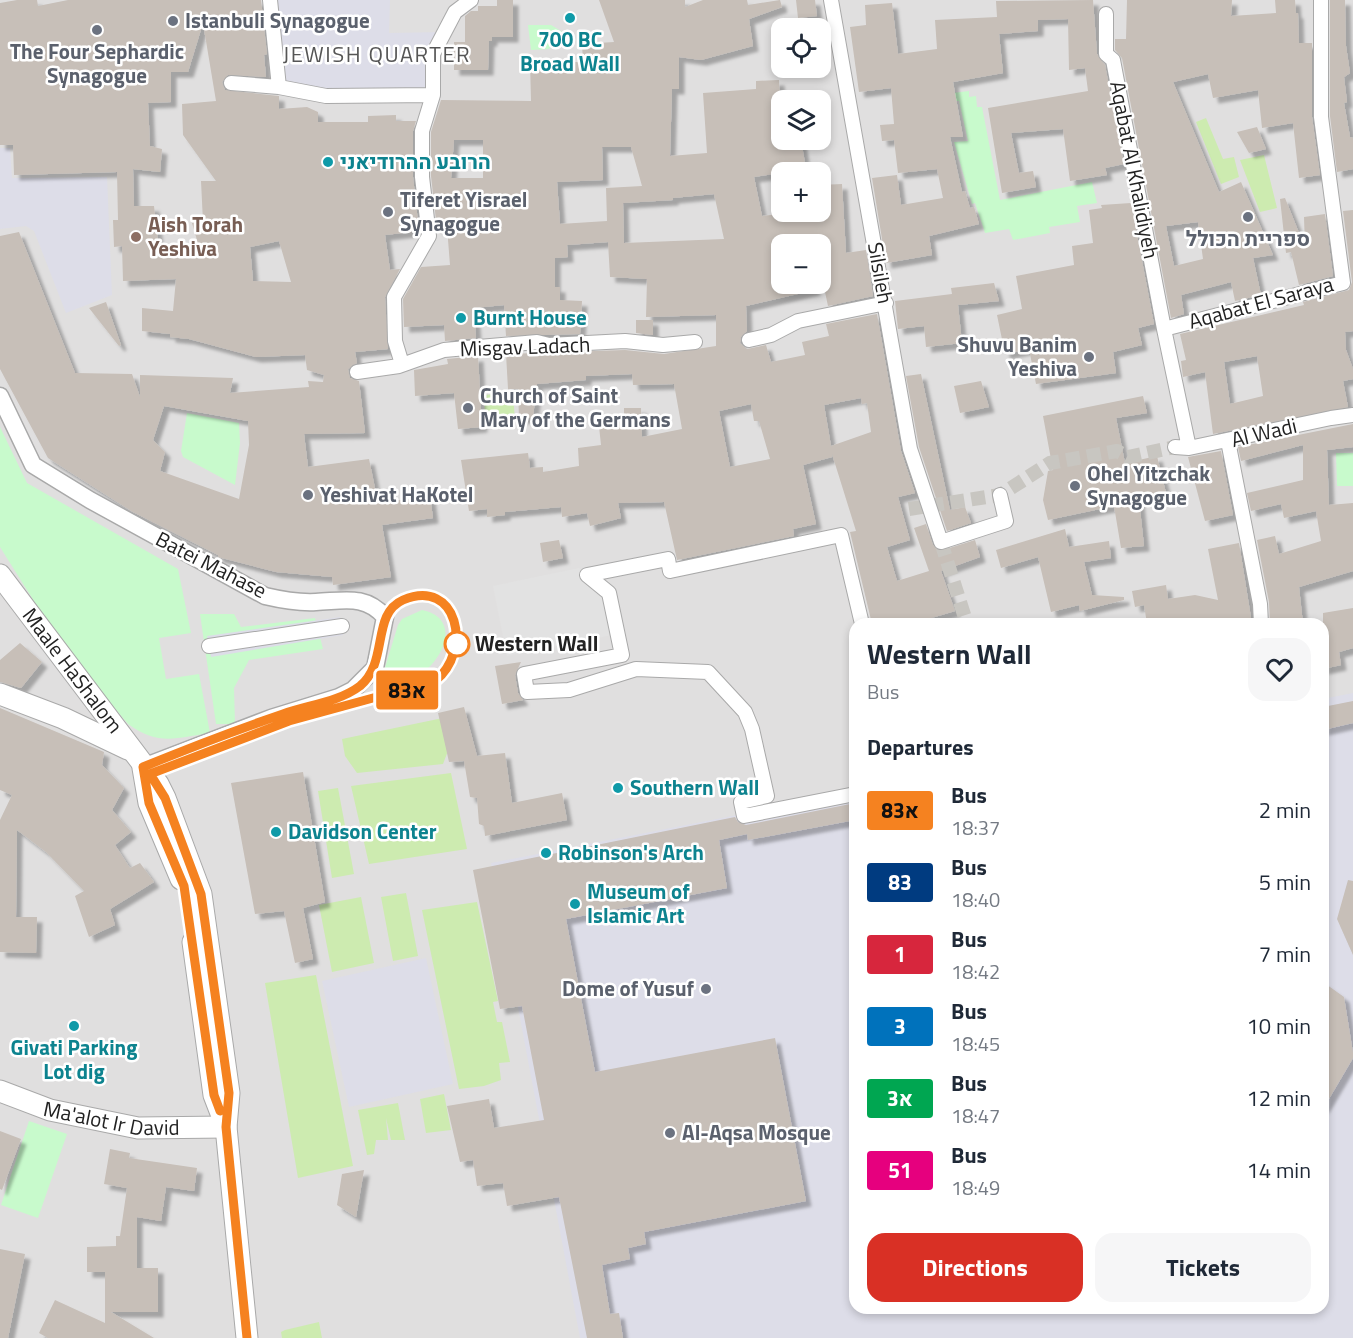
<!DOCTYPE html>
<meta charset="utf-8">
<style>
body{margin:0;font-family:"Titillium Web",Heebo,sans-serif;background:#f6f6f7;color:#1f2937;height:100vh;display:flex;flex-direction:column;font-size:22px;white-space:nowrap}
*{box-sizing:border-box;margin:0}
p{font-size:20px;color:#747a83}
.icon{flex:none;width:33px;height:33px;fill:none;stroke:currentColor;stroke-width:2;stroke-linecap:round;stroke-linejoin:round}
.map{position:relative;flex:1;overflow:hidden}
.details{position:absolute;left:849px;top:618px;width:480px;height:696px;display:flex;flex-direction:column;background:#fff;border-radius:18px;box-shadow:0 3px 9px #0003}
.details>*{flex:none}
.badge{padding:0 12px;border-radius:4px;font-size:21px;line-height:39px}
.controls{position:absolute;left:771px;top:18px;display:grid;gap:12px}
.controls a{display:grid;place-items:center;width:60px;height:60px;border-radius:12px;background:#fff;box-shadow:0 3px 9px #0003;font-size:30px}
.map>.badge{position:absolute;translate:-50% -50%;box-shadow:0 0 0 3px #fff}
h2{padding:0 18px;font-size:22px;line-height:54px}
.round{display:grid;place-items:center;flex:none;width:63px;height:63px;border-radius:18px;background:#f6f6f7}
.overview{display:flex;align-items:center;justify-content:space-between;height:102px;padding:0 18px}
h1{font-size:28px;font-weight:700;line-height:45px}
.button{display:flex;gap:12px;margin-top:auto;padding:12px 18px}
.button a{flex:1;height:69px;border-radius:18px;background:#d93025;color:#fff;font-size:24px;font-weight:700;line-height:69px;text-align:center}
.button a+a{background:#f6f6f7;color:#1f2937}
ul{padding:0;list-style:none}
li{display:flex;align-items:center;gap:18px;height:72px;padding:0 18px}
li div{flex:1}
li b{display:block;font-size:22px}
li em{font-style:normal}
li .badge{min-width:66px;font-weight:700;text-align:center}
.map>svg:first-child{display:block}
.residential{fill:#e0dfdf;fill-rule:evenodd}
.grass{fill:#cdebb0}
.park{fill:#c8facc}
.parking{fill:#e2e2e2}
.plaza{fill:#dddde8}
.building{fill:#c7bfb8;fill-rule:evenodd;filter:url(#shadow)}
.lines{fill:none;stroke-linecap:round;stroke-linejoin:round}
.pedestrian-tunnel{stroke:#c8c6c1;stroke-width:14;stroke-dasharray:14 7;stroke-linecap:butt}
.pedestrian-casing{stroke:#a9a9a9;stroke-width:16}
.minor-casing{stroke:#a9a9a9;stroke-width:19}
.tertiary-casing{stroke:#a9a9a9;stroke-width:23}
.pedestrian{stroke:#fff;stroke-width:14}
.minor{stroke:#fff;stroke-width:16}
.tertiary{stroke:#fff;stroke-width:21}
.line-casing{stroke:#fff;stroke-width:14}
.line{stroke:#f58220;stroke-width:9}
.culture-dot{fill:#0f9aa8;stroke:#fff;stroke-width:2}
.worship-dot{fill:#6b7280;stroke:#fff;stroke-width:2}
.education-dot{fill:#8d6e63;stroke:#fff;stroke-width:2}
.stop-dot{fill:#fff;stroke:#f58220;stroke-width:3}
.labels{text-anchor:middle;stroke-width:5;stroke-linejoin:round;paint-order:stroke}
.worship-label{font-size:21px;font-weight:bold;fill:#5b616d;stroke:#fff;text-anchor:start}
.culture-label{font-size:21px;font-weight:bold;fill:#0d838f;stroke:#fff;text-anchor:start}
.street-label{font-size:21px;fill:#222;stroke:#fff}
.education-label{font-size:21px;font-weight:bold;fill:#785e54;stroke:#fff;text-anchor:start}
.stop-label{font-size:21px;font-weight:bold;fill:#222;stroke:#fff;text-anchor:start}
.neighbourhood-label{font-size:22px;letter-spacing:1.5px;fill:#555;stroke:#fff}
</style>
<div class="map">
<svg width="1353" height="1338" viewBox="0 0 1353 1338">
<defs>
<filter id="shadow"><feDropShadow dx="5.5" dy="5.5" stdDeviation="1.5" flood-color="#0004"/></filter>
</defs>
<rect width="100%" height="100%" fill="#f2efe9"/>
<path class="residential" d="M0,0H1353V1338H0ZM782,28H820V68H782ZM782,100H820V140H782ZM782,172H820V212H782ZM782,244H820V284H782ZM855,624H1323V1308H855Z"/>
<path class="grass" d="M1206,118L1223,159L1234,157L1239,177L1221,184L1196,122Z
M1264,155L1277,208L1260,212L1240,160Z
M513,393L515,421L494,424L485,418L484,395Z
M462,714L443,764L357,773L345,756L342,739Z
M451,773L467,849L369,864L351,786Z
M338,788L354,874L332,878L318,791Z
M406,893L418,956L393,961L381,897Z
M361,897L374,963L332,972L319,905Z
M477,902L498,1001L493,1002L497,1022H502L510,1062L499,1063L501,1080L484,1086L459,1089L422,910Z
M316,975L353,1166L298,1178L265,983Z
M444,1094L451,1130L426,1133L420,1099Z
M398,1103L405,1140H391L386,1118L388,1140H376L374,1154L367,1155L358,1110Z
M319,1322L322,1338H282L281,1332L285,1330Z"/>
<path class="park" d="M528,25H551L566,34L564,41L548,49L531,50Z
M969,91V97L976,96L977,107H982L1000,200L1092,182L1097,203L1077,206L1080,222L1049,227L1050,233L1013,240L1009,229L985,233L975,203L972,204L954,142L968,141L959,101H954L953,93Z
M187,413L239,423L240,443L235,485L183,457L181,451Z
M0,427L27,483L178,569L191,633L159,638L166,679L199,674L210,733C176,738 158,746 128,724L64,649L0,547Z
M1336,453H1353V486H1337Z
M422,610C481,622 414,707 383,674L398,625L402,619Z
M200,614H234L241,627L315,618L323,649L249,660L234,688L235,724H216Z
M29,1121L67,1134L38,1218L1,1205Z"/>
<path class="parking" d="M579,568L609,593L618,634L507,656L493,586Z"/>
<path class="plaza" d="M270,0H390L389,33L443,32L433,95L326,96L279,87Z
M0,148H10L12,178L107,177L112,295L66,313L34,231L26,226L0,229Z
M340,617L343,635L211,657L207,636Z
M1353,693V1338H580L491,863L855,792V1308H1323V699Z
M426,958L453,1084L349,1107L322,981Z"/>
<path class="building" d="M17,0H37L38,6L68,0H261L267,54L264,55L266,77L228,75L222,82L225,90L279,96V109L307,107L318,112V122H368V116L396,115V121H416L413,131V177L419,231L385,235L390,270L400,269L385,297L388,349L355,352L357,363L348,369L350,378L359,381L365,433L304,434L308,467L369,459L378,503L430,496L433,518L382,525L391,577L333,585L332,577L276,572L218,557V555L133,512L48,458L0,369V236L19,232L75,373L132,374L140,397V375L233,378L230,393L309,387L308,381L323,382L324,375L307,370L305,355L256,357L189,339L170,337V334L142,331V308L173,311L176,279L123,281L122,246L114,247L113,220H118L117,172L14,175L13,145H0V3ZM203,23L216,101L182,104L183,135L216,181H201L203,222L192,223L201,254L160,258L154,206H134L133,169L160,172L162,149L150,146L148,103L171,102V72H188ZM279,241L291,282L253,281L250,247ZM164,406L248,421L249,445L239,499L160,471L165,452L153,440Z
M497,0H513V37H492V41H489L488,70H454V42H465V16L471,11H478V6H497Z
M599,0H685V7L703,0H747L748,5L780,0L782,7L749,19L753,46L701,60L679,57V89H672L670,156L707,153L703,93L756,89V81L779,80L782,140H801L806,169L754,177L762,216L780,214V217L820,212V185L842,184L846,253L866,250L873,296L828,306L822,278L826,277L820,257V244H782V284H814L815,290L746,306L747,331L741,337L740,343L747,349L766,345L771,362L805,355L802,342L829,336L826,324L877,314L901,451L915,493L898,497L910,540L887,547L897,581L929,571L914,528L926,524L933,545L940,551L975,540L980,557L941,571L955,611L911,624H872L850,532L856,531L832,454V457L803,465L816,524L793,529L794,536L677,560L664,502L618,503L621,518L590,526L587,513L562,517L561,507L505,512V515L487,517V509L469,511L461,460L528,453L530,468L543,467V472L579,466L578,448L601,445L598,417L624,415V408H641L642,437L682,429L674,384L633,385L632,374L586,376V380L537,384L533,417L519,419L518,389H508L506,354L625,350L664,354L716,346V315L646,317L647,279L610,277L608,242L567,245L568,257L555,258V287H560V300L582,301L580,334L506,336L504,305L474,308L476,338L445,341L444,325L404,327L403,299L421,267L450,265L447,227L437,229L431,176V132L441,100L531,101L530,62H583L582,44L614,42ZM454,140H483V178H451ZM602,147H631L642,186L606,188L607,221L560,224L557,182L603,180ZM714,194L724,239L624,243L623,203L673,200V198ZM861,398L862,404L867,403L871,432L831,446L824,405ZM751,404L754,421H759L770,459L730,467L719,411Z
M796,0H815L817,16L798,18Z
M1093,0L1097,54L1105,65L1124,164L1105,168L1107,175L1070,181L1063,129L1011,133L1019,173L1033,171L1036,187L1002,193L988,108L1088,91L1085,68L1069,70L1068,19L1038,20V31L999,34L1003,73L953,82L963,137H950L962,192L965,191L970,208L974,207L979,224L929,236L932,255L886,263L872,178L897,175L901,205L943,198L937,169L898,173L894,140L882,141L880,125L894,124L891,88L859,92L850,27L866,25L865,5L892,3L898,54L937,49L935,20L997,17L996,1Z
M1127,0H1232L1231,16L1276,13L1275,0H1295L1296,13H1298L1299,43H1312V117L1320,175L1299,178L1293,123L1262,128L1258,90L1213,98L1208,74L1173,82L1219,192L1241,182L1273,255L1253,258L1261,295L1235,301L1231,282L1181,295L1184,314L1171,318L1122,58L1115,50V39H1126ZM1198,222L1203,259L1174,266L1166,226Z
M1330,0H1345L1346,46L1350,73L1344,77L1347,102L1344,103L1350,137L1353,138V169L1337,172L1330,116Z
M1257,127L1266,149L1249,153L1237,132Z
M1285,198L1305,248L1304,217L1325,214L1333,276L1299,285L1291,252L1286,253L1280,199Z
M1131,203L1154,324L1138,328L1142,345L1113,352L1116,373L1036,384L1029,349L1005,354L997,315L1022,309L1016,276L1074,265L1072,246L1093,243L1089,210L1102,208L1101,205Z
M1353,210V331L1345,332L1346,350L1353,369V379L1343,381L1348,407L1213,434L1205,372L1183,377L1181,361L1186,360L1180,334L1304,305L1303,302L1349,290L1352,282L1343,211ZM1257,356L1263,396L1230,404L1224,362Z
M994,283L999,301L958,305L962,343L926,347L924,326L898,329L895,301L952,294L951,288Z
M106,302L121,345L119,346L89,308Z
M636,320H653V335L636,333Z
M478,356L482,427L458,429L454,393L415,396L414,370L448,364L447,359Z
M921,374L950,510L965,507L971,523L947,531L919,447L906,376Z
M981,381L989,407L960,413L954,386Z
M1143,396L1147,413L1116,418L1125,463L1157,456L1166,493L1139,500L1144,546L1121,548L1114,506L1048,520L1043,500L1048,471L1053,470L1043,416Z
M1353,424V447L1327,450L1329,505L1353,503V571L1299,587L1303,624H1270L1269,602L1257,540L1275,536L1279,554L1321,541L1316,511L1284,518L1281,504L1251,511L1247,493L1303,480V445L1241,461L1238,447Z
M1221,451L1233,515L1205,521L1188,457Z
M1065,529L1069,547L1109,541L1111,558L1084,562L1092,595L1124,597V600L1080,611L1079,605L1051,612L1038,557L1001,568L996,550Z
M559,540L563,558L543,562L540,543Z
M1239,543L1252,624H1147L1144,605L1135,607L1132,591L1166,585L1168,599L1195,595L1218,600L1208,549Z
M1353,608V648L1339,652L1341,665L1323,669V613Z
M20,643L42,662L21,688L0,682V660Z
M521,662L515,675L518,693L523,700L502,704L495,666Z
M1353,701V723L1323,730V707Z
M464,707L477,756L505,753L512,803L562,793L567,820L485,836L484,826L479,824L477,798L470,797L464,761L449,762L438,713Z
M0,708L104,752L102,765L124,788L112,810L131,832L115,845L130,868L140,863L154,882L110,909L115,925L89,937L75,896L84,891L46,852L17,830L16,917H37L36,953L0,952V820L12,795L0,790Z
M303,772L325,902L303,908L313,959L295,963L284,911L255,914L231,783Z
M855,803V820L748,840L747,834L719,840L727,888L566,919L595,1072L775,1038L806,1201L644,1232L646,1244L628,1248L630,1259L602,1265L610,1314L619,1313L623,1338H587L559,1197L507,1206L503,1183L477,1186L473,1160L460,1162L447,1106L489,1099L494,1128L544,1120L522,1006L500,1009L473,870L730,818L735,817L738,822L746,825Z
M1348,880L1353,881V955L1337,919Z
M1323,982L1344,997L1353,1053V1058L1323,1109Z
M0,1131L21,1139L2,1190L0,1189Z
M110,1149L130,1153L129,1158L197,1168L194,1191L166,1187L161,1221L137,1217V1268H158V1312H111L154,1338H48L39,1333L55,1300L105,1323V1272H87V1247L116,1246V1236H120L127,1188L104,1184Z
M364,1170L356,1217L337,1205L342,1174Z
M0,1249L25,1254L8,1338H0Z"/>
<g class="lines">
<path class="pedestrian-tunnel" d="M909,509L1000,495L1050,463L1117,451L1128,457L1175,447
M941,542L967,624"/>
<defs>
<path id="pedestrian" d="M270,0L279,87
M831,0L910,449L941,542L1006,521L1000,495
M1106,14V54L1113,60L1164,329
M231,83L279,87L326,96L433,95
M749,340L771,335L798,321L886,303
M402,364L395,341L394,297L429,236L422,177V131L433,95V54L455,12L471,0
M357,372L399,366L444,350L537,342L549,345L625,341L663,345L695,342
M1228,441L1260,604L1261,624
M1175,447L1189,448L1331,418L1353,415
M1189,448L1164,329L1343,283L1321,117V0
M209,646L342,626
M855,794L744,816L741,802L767,796L752,729L745,712L708,672L636,669L569,690L527,692L524,674L622,655L609,593L587,575L668,559L670,571L841,535L862,624"/>
<path id="minor" d="M0,396L33,465L90,500L265,596C282,600 298,603 316,602C344,601 365,594 385,617L375,668L353,690L339,697L271,718L143,767"/>
<g id="tertiary">
<path id="s1" d="M0,575L158,784L165,798L201,894L229,1093L226,1127L247,1338"/>
<path d="M0,694L63,718L128,749"/>
<path d="M143,768L149,803L181,879"/>
<path d="M193,942L214,1095L224,1121"/>
<path id="s2" d="M0,1091L50,1110L138,1128L226,1127"/>
</g>
</defs>
<use href="#pedestrian" class="pedestrian-casing"/>
<use href="#minor" class="minor-casing"/>
<use href="#tertiary" class="tertiary-casing"/>
<use href="#pedestrian" class="pedestrian"/>
<use href="#minor" class="minor"/>
<use href="#tertiary" class="tertiary"/>
</g>
<g class="lines">
<defs>
<path id="line" d="M220,1111L214,1095L184,886L149,803L143,767C189,748 236,730 283,714C308,705 339,702 360,686C389,662 371,614 403,600C458,577 473,651 435,681L289,721L150,774L165,798L201,894L229,1093L226,1127L247,1338"/>
</defs>
<use href="#line" class="line-casing"/>
<use href="#line" class="line"/>
</g>
<g class="culture-dot">
<circle cx="570" cy="18" r="6"/>
<circle cx="328" cy="162" r="6"/>
<circle cx="461" cy="318" r="6"/>
<circle cx="618" cy="788" r="6"/>
<circle cx="276" cy="832" r="6"/>
<circle cx="546" cy="853" r="6"/>
<circle cx="575" cy="904" r="6"/>
<circle cx="74" cy="1026" r="6"/>
</g>
<g class="worship-dot">
<circle cx="173" cy="21" r="6"/>
<circle cx="97" cy="30" r="6"/>
<circle cx="388" cy="212" r="6"/>
<circle cx="1248" cy="217" r="6"/>
<circle cx="1089" cy="357" r="6"/>
<circle cx="468" cy="408" r="6"/>
<circle cx="1075" cy="486" r="6"/>
<circle cx="308" cy="495" r="6"/>
<circle cx="706" cy="989" r="6"/>
<circle cx="670" cy="1133" r="6"/>
</g>
<circle class="education-dot" cx="136" cy="237" r="6"/>
<circle class="stop-dot" cx="457" cy="644" r="12"/>
<g class="labels">
<g class="worship-label">
<text x="185" y="28">Istanbuli Synagogue</text>
<text x="97" y="59" text-anchor="middle">The Four Sephardic<tspan x="97" dy="24">Synagogue</tspan></text>
<text x="400" y="207">Tiferet Yisrael<tspan x="400" dy="24">Synagogue</tspan></text>
<text x="1248" y="246" text-anchor="middle">ספריית הכולל</text>
<text x="1077" y="352" text-anchor="end">Shuvu Banim<tspan x="1077" dy="24">Yeshiva</tspan></text>
<text x="480" y="403">Church of Saint<tspan x="480" dy="24">Mary of the Germans</tspan></text>
<text x="1087" y="481">Ohel Yitzchak<tspan x="1087" dy="24">Synagogue</tspan></text>
<text x="320" y="502">Yeshivat HaKotel</text>
<text x="694" y="996" text-anchor="end">Dome of Yusuf</text>
<text x="682" y="1140">Al-Aqsa Mosque</text>
</g>
<g class="culture-label">
<text x="570" y="47" text-anchor="middle">700 BC<tspan x="570" dy="24">Broad Wall</tspan></text>
<text x="340" y="169">הרובע ההרודיאני</text>
<text x="473" y="325">Burnt House</text>
<text x="630" y="795">Southern Wall</text>
<text x="288" y="839">Davidson Center</text>
<text x="558" y="860">Robinson's Arch</text>
<text x="587" y="899">Museum of<tspan x="587" dy="24">Islamic Art</tspan></text>
<text x="74" y="1055" text-anchor="middle">Givati Parking<tspan x="74" dy="24">Lot dig</tspan></text>
</g>
<g class="street-label">
<text transform="translate(1134 170) rotate(79)" y="7">Aqabat Al Khalidiyeh</text>
<text transform="translate(880 273) rotate(80)" y="7">Silsileh</text>
<text transform="translate(1261 303) rotate(-15)" y="7">Aqabat El Saraya</text>
<text transform="translate(525 347) rotate(-2)" y="7">Misgav Ladach</text>
<text transform="translate(1264 433) rotate(-13)" y="7">Al Wadi</text>
<text transform="translate(211 565) rotate(27)" y="7">Batei Mahase</text>
<text dy="7" stroke="none"><textPath href="#s1" startOffset="120">Maale HaShalom</textPath></text>
<text dy="7" stroke="none"><textPath href="#s2" startOffset="116">Ma'alot Ir David</textPath></text>
</g>
<g class="education-label">
<text x="148" y="232">Aish Torah<tspan x="148" dy="24">Yeshiva</tspan></text>
</g>
<g class="stop-label">
<text x="475" y="651">Western Wall</text>
</g>
<g class="neighbourhood-label">
<text x="377" y="62">JEWISH QUARTER</text>
</g>
</g>
</svg>
<div class="controls">
<a><svg class="icon" aria-label="locate" viewBox="0 0 24 24"><circle cx="12" cy="12" r="6"/><path d="M12 2v4M12 18v4M2 12h4M18 12h4"/></svg></a>
<a><svg class="icon" aria-label="layers" viewBox="0 0 24 24"><path d="M12 4l9 5-9 5-9-5zM3 14l9 5 9-5"/></svg></a>
<a>+</a>
<a>−</a>
</div>
<b class="badge" style="left:407px;top:690px;background:#f58220;color:#111">83א</b>
<section class="details">
<div class="overview"><div><h1>Western Wall</h1><p>Bus</p></div><a class="round"><svg class="icon" aria-label="heart" viewBox="0 0 24 24"><path d="M12 20l-8-8c-3-5 5-10 8-4 3-6 11-1 8 4z"/></svg></a></div>
<h2>Departures</h2>
<ul>
<li><span class="badge" style="background:#f58220;color:#111">83א</span><div><b>Bus</b><p>18:37</p></div><em>2 min</em></li>
<li><span class="badge" style="background:#003b80;color:#fff">83</span><div><b>Bus</b><p>18:40</p></div><em>5 min</em></li>
<li><span class="badge" style="background:#d7263d;color:#fff">1</span><div><b>Bus</b><p>18:42</p></div><em>7 min</em></li>
<li><span class="badge" style="background:#0072bc;color:#fff">3</span><div><b>Bus</b><p>18:45</p></div><em>10 min</em></li>
<li><span class="badge" style="background:#00a651;color:#fff">3א</span><div><b>Bus</b><p>18:47</p></div><em>12 min</em></li>
<li><span class="badge" style="background:#e6007e;color:#fff">51</span><div><b>Bus</b><p>18:49</p></div><em>14 min</em></li>
</ul>
<div class="button"><a>Directions</a><a>Tickets</a></div>
</section>
</div>
